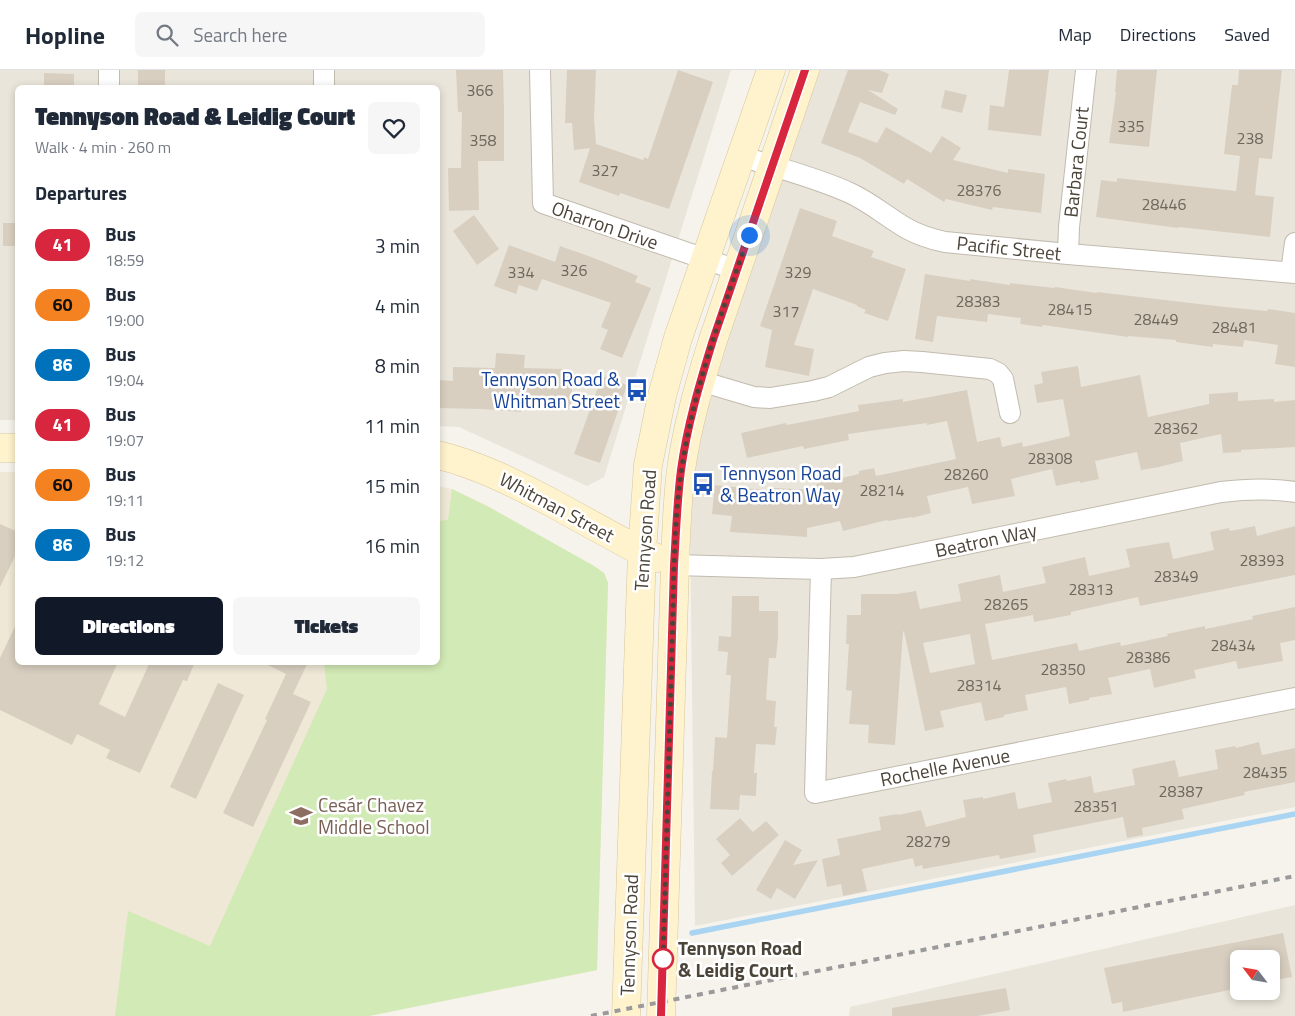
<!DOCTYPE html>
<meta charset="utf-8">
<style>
body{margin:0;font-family:"Titillium Web",sans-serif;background:#f6f6f7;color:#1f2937;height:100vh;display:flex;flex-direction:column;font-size:19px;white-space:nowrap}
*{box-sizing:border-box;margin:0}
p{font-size:16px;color:#747a83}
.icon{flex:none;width:28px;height:28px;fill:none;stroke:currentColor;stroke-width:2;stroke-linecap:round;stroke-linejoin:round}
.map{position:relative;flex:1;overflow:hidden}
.details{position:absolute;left:15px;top:15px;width:425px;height:580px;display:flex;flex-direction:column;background:#fff;border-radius:8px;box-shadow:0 2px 8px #0003}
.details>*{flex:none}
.badge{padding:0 10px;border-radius:16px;font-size:18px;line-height:32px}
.needle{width:32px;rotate:301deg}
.tools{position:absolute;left:1230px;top:880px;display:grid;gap:10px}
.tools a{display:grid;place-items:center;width:50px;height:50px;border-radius:8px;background:#fff;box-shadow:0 2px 8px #0003;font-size:25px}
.you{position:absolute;width:25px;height:25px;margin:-12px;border:4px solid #fff;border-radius:50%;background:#1a73e8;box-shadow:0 0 0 8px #1a73e833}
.map>.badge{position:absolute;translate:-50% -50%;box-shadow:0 0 0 2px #fff}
h2{padding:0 20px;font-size:19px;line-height:45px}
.round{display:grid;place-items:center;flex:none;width:52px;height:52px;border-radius:8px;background:#f6f6f7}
.head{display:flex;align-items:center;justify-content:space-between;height:85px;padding:0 20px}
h1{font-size:24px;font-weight:800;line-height:38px}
.cta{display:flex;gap:10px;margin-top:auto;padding:10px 20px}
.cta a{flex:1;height:58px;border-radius:8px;background:#111827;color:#fff;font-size:20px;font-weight:800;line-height:58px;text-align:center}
.cta a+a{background:#f6f6f7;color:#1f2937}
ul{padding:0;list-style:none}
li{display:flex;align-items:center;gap:15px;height:60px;padding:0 20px}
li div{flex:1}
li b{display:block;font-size:19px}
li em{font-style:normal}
li .badge{min-width:55px;font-weight:700;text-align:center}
header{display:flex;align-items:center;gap:30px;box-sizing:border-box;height:70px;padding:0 25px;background:#fff;border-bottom:1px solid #e0e1e3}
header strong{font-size:24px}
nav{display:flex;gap:28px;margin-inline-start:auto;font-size:18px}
.search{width:350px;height:45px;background:#f6f6f7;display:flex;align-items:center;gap:12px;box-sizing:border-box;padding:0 18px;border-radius:8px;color:#747a83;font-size:19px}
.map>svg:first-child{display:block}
.residential{fill:#eae5da;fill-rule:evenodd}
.education{fill:#efe8d6}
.green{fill:#d2eab5}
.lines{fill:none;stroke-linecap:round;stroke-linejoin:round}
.stream{stroke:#a9d4f2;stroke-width:5.5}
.building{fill:#d8cfc1;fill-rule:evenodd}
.street-casing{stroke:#c2bbae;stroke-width:22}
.secondary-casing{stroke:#d6c79b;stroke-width:29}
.street{stroke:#fff;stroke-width:20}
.secondary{stroke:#fff3cd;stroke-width:28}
.rail{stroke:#9a9a9a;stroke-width:4;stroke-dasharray:6 6;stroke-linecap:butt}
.line-casing{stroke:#fff;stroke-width:11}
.line{stroke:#d7263d;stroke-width:8}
.walk{stroke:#4b4439;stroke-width:5;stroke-dasharray:0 9}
.stop-dot{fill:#fff;stroke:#d7263d;stroke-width:2.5}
.labels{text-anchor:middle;stroke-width:5;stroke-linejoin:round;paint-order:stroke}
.number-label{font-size:16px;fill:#6e675b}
.street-label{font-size:19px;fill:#4b4439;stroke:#fff}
.transit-label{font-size:19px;fill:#164399;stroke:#fff;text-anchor:end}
.education-label{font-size:19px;fill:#785e54;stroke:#fff;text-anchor:start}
.stop-label{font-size:19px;font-weight:bold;fill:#4b4439;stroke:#fff;text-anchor:start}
</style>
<header>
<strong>Hopline</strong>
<div class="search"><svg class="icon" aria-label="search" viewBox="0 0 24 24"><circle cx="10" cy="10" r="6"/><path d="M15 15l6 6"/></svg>Search here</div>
<nav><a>Map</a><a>Directions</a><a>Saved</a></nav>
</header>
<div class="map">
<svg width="1295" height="946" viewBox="0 0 1295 946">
<rect width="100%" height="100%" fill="#f6f3ec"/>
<path class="residential" d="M0,0H731L604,407L587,416L459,357L438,356V18H18L17,350H0Z
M820,0H1295V737L695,856L689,380Z
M1295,835V946H849L850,937ZM1239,889H1271V921H1239Z"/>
<path class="education" d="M0,402H17L18,592H438V416L452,419L489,437L594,496L604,503L608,513L597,900L369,946H0Z"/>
<path class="green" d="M452,419L489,437L594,496L604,503L608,513L597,900L369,946H115L128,841L210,876L327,619L324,593L438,592V451L448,450Z"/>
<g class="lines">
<path class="stream" d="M692,863L1295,744"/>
</g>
<path class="building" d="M138,0H165V17H138Z
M456,0H503L504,40V91H478L479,140L449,141L448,98H461L462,42H458Z
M567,0H596L594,49L596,74L643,90L644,87L648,89L678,0L713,12L669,139L620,123L619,126L579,112L590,78L574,80L572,53H565Z
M848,0H879L889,4L882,23L868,20L898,39L895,45L860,32L848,62L877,73L886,57L931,83L942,66L961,78L953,90L1008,103V99L1045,104L1041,143L993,137L992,140L946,129L944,132L907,109L904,114L860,88L821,73Z
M1009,0H1049L1041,66L988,60L990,35L1004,37Z
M1117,0H1157L1149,77L1109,73L1116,23L1115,22Z
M1239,0H1282L1272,89L1259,88L1255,125L1274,127L1270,167L1179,157L1178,158L1096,147L1101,110L1117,112V108L1236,121L1240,86L1224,84L1232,15H1238Z
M44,3L74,4V18H44Z
M945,20L967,25L962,43L941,38Z
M800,138L837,151L832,166L874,181L871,187L906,199L888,251L864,243L866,240L857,236V235L813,219L794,275L814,279L809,306L765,297L772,260L760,256Z
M474,145L499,179L477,195L453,161Z
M3,153H18V176H3Z
M509,175L555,192L560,176L594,188L638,206L635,212L651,218L622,288L600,279L608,260L601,257L611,233L542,209L537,221L519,215L516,224L494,216Z
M925,204L970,211V209L1010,215V213L1055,218V217L1097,223V222L1225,237L1267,241L1268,239L1295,243V297L1275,294L1278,275L1244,270L1243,277L1213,274V277L1176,272V270L1128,266V267L1043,255L1042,257L1020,254L1021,248L988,244L987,252L937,246L933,272L915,269Z
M496,283L525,285L524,298L563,299V310H572L571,339L521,338V342L482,339L438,338V310L453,311V297L495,298Z
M1078,296L1081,317L1140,305L1148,347L1209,334V324L1238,322V331L1274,329V332L1295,330V377L1241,380V382L1223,383L1221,364L1180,373L1183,391L1159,397L1141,400L1137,382L1095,391L1099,409L1080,413V411L1056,416L1052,399L1011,409L1015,426L972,434L968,417L927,426L931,443L912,448V447L888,451L887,450L843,461L840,451L807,458V467L730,462L732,446L712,444L715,415L773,421V418L818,420L816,414L859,404V401L874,398L876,406L956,389L947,351L927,355V353L848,364L849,370L804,379L803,376L747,388L741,363L786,353L787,355L859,341L858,335L903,329V332L967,320L977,372L1000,367L1002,377L1022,372L1023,377L1070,366L1063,329L1037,333L1034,315L1043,313L1041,302Z
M602,306L627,315L600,393L574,384Z
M0,454L18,462V480L0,517Z
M1255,456L1257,466L1295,456V505L1140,536L1138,527L1071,542V545L1034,552L1033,545L985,554L992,590L1077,573L1079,581L1120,572L1121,576L1168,566L1167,564L1205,556V559L1253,549L1252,546L1295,537V570L1280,573L1283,591L1238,599L1236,591L1194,600L1196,608L1154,618L1150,599L1108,608L1112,624L1089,628V630L1069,634L1066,617L1025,625L1028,640L1004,645V647L985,651L981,632L940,641L944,657L925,661L904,561L903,562L895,675L868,673L869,655L849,654L852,621L846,620L849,574H846L847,545H861V524H897L916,521L920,539L961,531L958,514L1000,505L1003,522L1046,513L1042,497L1085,487L1089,506L1130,497L1126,479L1169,472L1173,489L1214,480L1210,462L1229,458L1230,461ZM970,564L975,594L930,603L923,573Z
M732,526H759V541H778V567L776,588H769L766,630L776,631L774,657H777L775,675L756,674L754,703H757L756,726L740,725L739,740L710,739L712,701H713L715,667L727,668L731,605H726L728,582L718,581L719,566L731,567Z
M18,550V592H118L99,634L125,647L150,592H195L187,611L183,610L140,703L106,688L110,680L77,664L72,675L0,640V588Z
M262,592H308L293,624L311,632L253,757L223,743L267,650L265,649L286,604Z
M218,613L244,625L196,729L170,717Z
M1259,672L1262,685L1295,678V712L1244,722L1245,725L1182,739L1184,749L1142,758L1143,765L1127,768L1123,747L1033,765L1036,782L1000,789L999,785L923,799L922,795L915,797L913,788L862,799L867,821L843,826L841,814L827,817L822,789L840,785L837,769L881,760L879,747L898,744V745L921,740L926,757L966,747L963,730L983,727V729L1015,722L1018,739L1052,732L1048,713L1066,709L1067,711L1091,706L1094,723L1135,715L1132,699L1175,690L1179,707L1218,699L1215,680L1235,676L1236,678Z
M740,748L753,762L766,751L779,765L732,806L721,793L730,785L716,769Z
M785,770L802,780L793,795L818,790L795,829L777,818L771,829L756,820Z
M1283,863L1292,907L1271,911V889H1239V918L1123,942L1122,932L1112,934L1104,898Z
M1006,918L1010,940L978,946H892V938Z"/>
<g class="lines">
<defs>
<path id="street" d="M109,0V18
M324,0V18
M540,0L543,133L737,200
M741,86C777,98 815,107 850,123C870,132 887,147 906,158C918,165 931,169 945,172L1068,184L1295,203
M1068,184L1069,157L1086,0
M1291,202L1295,173
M700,311L754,327L770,328L813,321L829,317L869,297L885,293L904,291L922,292L990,299L998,303L1003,309L1010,343
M675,495L821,499L854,497L1221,422C1246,419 1270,418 1295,422
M821,499L815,723L1295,628"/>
<path id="secondary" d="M0,378H18
M438,385C479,395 516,414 554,434C583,450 612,466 642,482L657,488
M626,946L642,482L648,395L662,326L678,268L771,0
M661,946L675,495C676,464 677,431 681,400C687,356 700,312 713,270L805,0"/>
</defs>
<use href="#street" class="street-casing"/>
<use href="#secondary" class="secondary-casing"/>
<use href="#street" class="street"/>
<use href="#secondary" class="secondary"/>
<path class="rail" d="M591,946L1295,806"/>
</g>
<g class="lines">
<defs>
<path id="line" d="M661,946L674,495C676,464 677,431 681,400C687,356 700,312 713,270L805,0"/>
</defs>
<use href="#line" class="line-casing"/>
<use href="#line" class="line"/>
<path class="walk" d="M663,889V892C666,787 669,681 672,575C674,516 673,456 682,397C694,317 722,242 749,165"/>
</g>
<defs>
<symbol id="bus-bare" viewBox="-9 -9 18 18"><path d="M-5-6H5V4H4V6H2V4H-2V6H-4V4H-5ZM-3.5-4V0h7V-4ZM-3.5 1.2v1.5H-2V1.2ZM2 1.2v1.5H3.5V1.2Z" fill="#1a4fb4" stroke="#fff" stroke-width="2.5" paint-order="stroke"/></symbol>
<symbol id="school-bare" viewBox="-9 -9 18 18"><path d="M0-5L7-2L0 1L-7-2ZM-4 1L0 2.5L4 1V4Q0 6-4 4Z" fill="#8d6e63" stroke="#fff" stroke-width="2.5" paint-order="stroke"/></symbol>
</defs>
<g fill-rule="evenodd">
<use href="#bus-bare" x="621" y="304" width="32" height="32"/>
<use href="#bus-bare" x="687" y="398" width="32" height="32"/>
<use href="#school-bare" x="285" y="730" width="32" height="32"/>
</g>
<circle class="stop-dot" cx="663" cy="889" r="10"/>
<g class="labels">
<g class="number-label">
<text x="480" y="26">366</text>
<text x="1131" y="62">335</text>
<text x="1250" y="74">238</text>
<text x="483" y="76">358</text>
<text x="605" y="106">327</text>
<text x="979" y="126">28376</text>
<text x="1164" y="140">28446</text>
<text x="574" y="206">326</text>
<text x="521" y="208">334</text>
<text x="798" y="208">329</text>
<text x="978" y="237">28383</text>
<text x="1070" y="245">28415</text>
<text x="786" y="247">317</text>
<text x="1156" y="255">28449</text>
<text x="1234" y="263">28481</text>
<text x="1176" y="364">28362</text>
<text x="1050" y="394">28308</text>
<text x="966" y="410">28260</text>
<text x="882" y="426">28214</text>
<text x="1262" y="496">28393</text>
<text x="1176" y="512">28349</text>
<text x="1091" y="525">28313</text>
<text x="1006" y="540">28265</text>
<text x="1233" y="581">28434</text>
<text x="1148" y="593">28386</text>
<text x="1063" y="605">28350</text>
<text x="979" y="621">28314</text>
<text x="1265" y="708">28435</text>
<text x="1181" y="727">28387</text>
<text x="1096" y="742">28351</text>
<text x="928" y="777">28279</text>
</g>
<g class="street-label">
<text transform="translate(1076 92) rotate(-84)" y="7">Barbara Court</text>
<text transform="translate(605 155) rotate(19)" y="7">Oharron Drive</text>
<text transform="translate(1009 178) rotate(6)" y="7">Pacific Street</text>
<text transform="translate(557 437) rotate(28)" y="7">Whitman Street</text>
<text transform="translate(645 460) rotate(-86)" y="7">Tennyson Road</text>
<text transform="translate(986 470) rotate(-12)" y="7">Beatron Way</text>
<text transform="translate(945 697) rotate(-11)" y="7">Rochelle Avenue</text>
<text transform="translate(629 865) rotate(-88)" y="7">Tennyson Road</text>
</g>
<g class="transit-label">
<text x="620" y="316">Tennyson Road &amp;<tspan x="620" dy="22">Whitman Street</tspan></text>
<text x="720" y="410" text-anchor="start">Tennyson Road<tspan x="720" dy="22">&amp; Beatron Way</tspan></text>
</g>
<g class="education-label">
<text x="318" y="742">Cesár Chavez<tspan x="318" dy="22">Middle School</tspan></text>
</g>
<g class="stop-label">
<text x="678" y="885">Tennyson Road<tspan x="678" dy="22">&amp; Leidig Court</tspan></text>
</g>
</g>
</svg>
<div class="tools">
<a><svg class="needle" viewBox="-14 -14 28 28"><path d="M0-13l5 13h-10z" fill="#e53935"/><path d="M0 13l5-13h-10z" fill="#747a83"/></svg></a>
</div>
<div class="you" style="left:749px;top:165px"></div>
<section class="details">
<div class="head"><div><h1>Tennyson Road &amp; Leidig Court</h1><p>Walk · 4 min · 260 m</p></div><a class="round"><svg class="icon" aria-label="heart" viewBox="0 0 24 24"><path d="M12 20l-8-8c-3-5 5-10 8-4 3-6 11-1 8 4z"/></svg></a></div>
<h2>Departures</h2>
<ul>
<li><span class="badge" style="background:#d7263d;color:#fff">41</span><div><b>Bus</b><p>18:59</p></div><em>3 min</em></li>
<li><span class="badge" style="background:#f58220;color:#111">60</span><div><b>Bus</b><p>19:00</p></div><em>4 min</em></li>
<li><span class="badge" style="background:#0072bc;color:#fff">86</span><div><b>Bus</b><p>19:04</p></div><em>8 min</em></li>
<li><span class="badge" style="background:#d7263d;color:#fff">41</span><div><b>Bus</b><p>19:07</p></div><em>11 min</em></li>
<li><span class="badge" style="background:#f58220;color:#111">60</span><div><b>Bus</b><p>19:11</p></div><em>15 min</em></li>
<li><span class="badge" style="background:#0072bc;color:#fff">86</span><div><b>Bus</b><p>19:12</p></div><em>16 min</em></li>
</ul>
<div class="cta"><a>Directions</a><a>Tickets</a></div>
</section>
</div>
